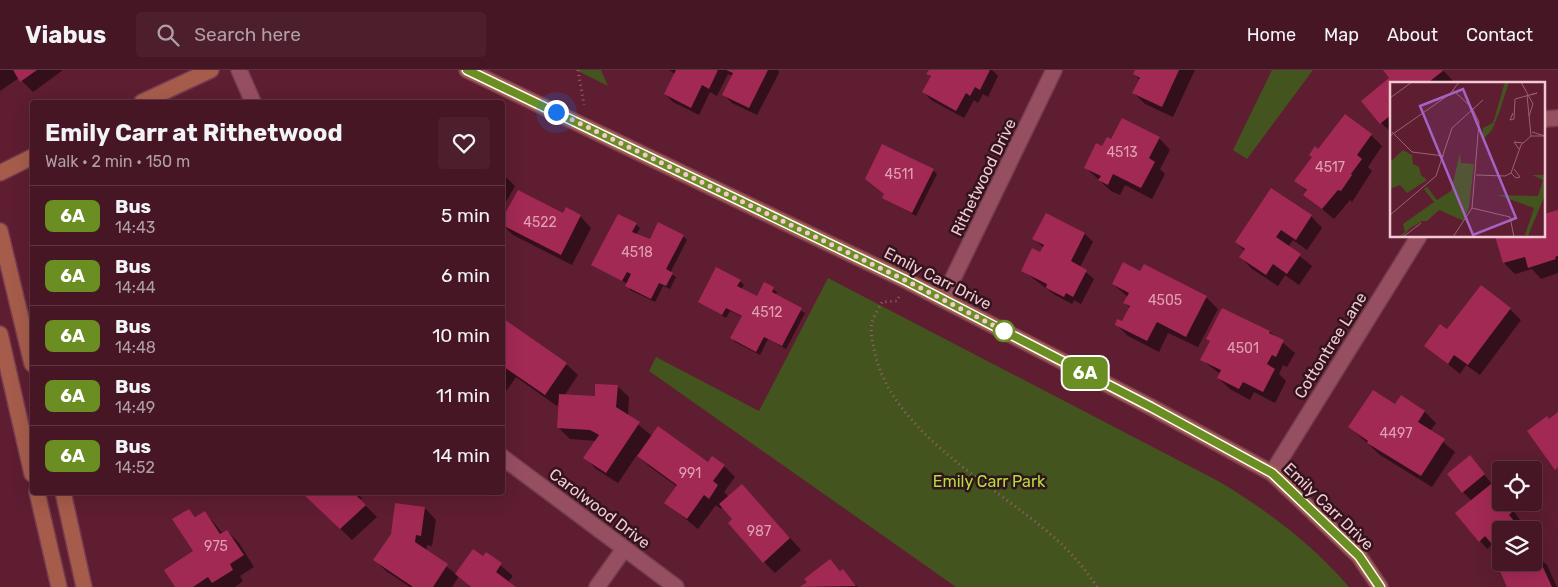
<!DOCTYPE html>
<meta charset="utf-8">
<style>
body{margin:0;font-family:Rubik,sans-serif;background:#4d1f2d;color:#f1f3f6;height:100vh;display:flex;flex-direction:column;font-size:19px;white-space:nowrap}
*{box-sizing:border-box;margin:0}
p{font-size:16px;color:#b09fa7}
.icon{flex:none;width:28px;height:28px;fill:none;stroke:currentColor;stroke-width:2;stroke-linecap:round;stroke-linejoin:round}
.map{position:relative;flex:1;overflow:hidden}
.panel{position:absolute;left:30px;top:30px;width:475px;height:395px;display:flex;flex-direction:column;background:#461625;border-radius:5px;box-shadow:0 5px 20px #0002,0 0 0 1px #5e3542}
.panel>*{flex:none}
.badge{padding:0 10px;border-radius:8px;font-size:18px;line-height:32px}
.buttons{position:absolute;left:1492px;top:391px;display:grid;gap:10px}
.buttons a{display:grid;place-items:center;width:50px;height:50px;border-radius:5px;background:#461625;box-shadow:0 5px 20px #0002,0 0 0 1px #5e3542;font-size:25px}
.you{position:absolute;width:25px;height:25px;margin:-12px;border:4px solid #fff;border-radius:50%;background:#1a73e8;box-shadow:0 0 0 8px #1a73e833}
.map>.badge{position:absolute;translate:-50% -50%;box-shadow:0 0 0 2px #fff}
.round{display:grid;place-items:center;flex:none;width:52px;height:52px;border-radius:5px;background:#4d1f2d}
.summary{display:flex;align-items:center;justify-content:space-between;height:85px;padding:0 15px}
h1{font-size:24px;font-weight:700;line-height:38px}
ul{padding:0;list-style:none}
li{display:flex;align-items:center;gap:15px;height:60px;padding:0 15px;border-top:1px solid #5e3542}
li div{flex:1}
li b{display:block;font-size:19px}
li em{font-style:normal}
li .badge{min-width:55px;font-weight:700;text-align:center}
header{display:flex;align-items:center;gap:30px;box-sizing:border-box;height:70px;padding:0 25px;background:#461625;border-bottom:1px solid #5e3542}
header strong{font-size:24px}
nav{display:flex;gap:28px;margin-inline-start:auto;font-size:18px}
.search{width:350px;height:45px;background:#4d1f2d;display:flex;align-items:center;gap:12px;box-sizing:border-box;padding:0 18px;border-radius:5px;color:#b09fa7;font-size:19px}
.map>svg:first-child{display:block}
.green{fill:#43541e}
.shadow{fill:#0007}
.building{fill:#a22953}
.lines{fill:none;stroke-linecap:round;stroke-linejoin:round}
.street-casing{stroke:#763c50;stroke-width:18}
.secondary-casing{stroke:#763c50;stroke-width:18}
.path{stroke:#996171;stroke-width:3;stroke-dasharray:1 4;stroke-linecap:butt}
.street{stroke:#964f61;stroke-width:15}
.secondary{stroke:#a65c4b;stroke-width:15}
.line-casing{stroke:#fff;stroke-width:11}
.line{stroke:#6b8e23;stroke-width:8}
.walk{stroke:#f3c9d2;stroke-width:5;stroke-dasharray:0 9}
.stop-dot{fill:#fff;stroke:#6b8e23;stroke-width:2.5}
.labels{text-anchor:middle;stroke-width:5;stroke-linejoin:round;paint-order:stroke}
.number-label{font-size:14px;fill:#dfa1b2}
.street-label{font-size:16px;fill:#f3c9d2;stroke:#31141c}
.park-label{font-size:16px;fill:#b1df3c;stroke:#31141c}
.inset-road{fill:none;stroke:#9a6271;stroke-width:1}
.view{fill:#a563c6;fill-opacity:0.15;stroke:#a563c6;stroke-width:2.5}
.inset-edge{fill:none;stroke:#f3c9d2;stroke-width:2.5}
</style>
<header>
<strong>Viabus</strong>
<div class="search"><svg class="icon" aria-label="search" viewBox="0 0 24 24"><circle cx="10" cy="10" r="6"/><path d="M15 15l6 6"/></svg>Search here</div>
<nav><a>Home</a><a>Map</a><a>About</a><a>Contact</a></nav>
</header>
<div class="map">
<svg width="1558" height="517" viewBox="0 0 1558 517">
<rect width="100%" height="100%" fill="#5e1d31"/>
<path class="green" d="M576,0H601L608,16Z
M1272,0H1313L1247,89L1233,80Z
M828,208L1220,412C1268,441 1312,474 1349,517H956L649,301L656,287L759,341Z"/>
<path class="shadow" d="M0,0H63L33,22L19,8L0,21Z
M669,0H778L779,3L757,45L732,33L724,25L733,6L728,4L717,26L710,22L699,45L673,32L665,24L675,4Z
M930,0H992L998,6L988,27L983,24L978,33L974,30L964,48L931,30L924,22L931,7L928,4Z
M1136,0H1195L1173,47L1145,34L1134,23L1140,10L1134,4Z
M1384,0H1443L1454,12L1392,14V63L1381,53L1391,8Z
M1371,65L1382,76L1368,97L1372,101L1352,132L1350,130L1334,149L1305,125L1307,122L1296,110L1319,81Z
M1159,68L1170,80L1160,99L1165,104L1152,129L1125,115L1120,125L1111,121L1085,97L1103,78Z
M933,100L937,104L916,146L884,128Z
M502,103L515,116L502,139Z
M1558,142V203L1541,209L1532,199L1515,204L1504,193L1544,166Z
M1047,144L1085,164L1093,172L1080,197L1094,209L1081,234L1074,230L1072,234L1055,225L1022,200L1041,184L1044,178L1034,169Z
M563,145L580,146L591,158L572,195L513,165L502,154Z
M1311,146L1322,158L1307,180L1293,170L1288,177L1312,196L1299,215L1285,205L1278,216L1252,199L1241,187L1245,181L1236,172Z
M636,154L640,158L636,165L650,171L683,166L687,170L670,203L676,207L670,219L663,216L655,232L630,220L628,214L593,195Z
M1141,203L1206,227L1218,239L1198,277L1168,263L1159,282L1128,266L1116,254L1122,253L1130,238L1125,233L1128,227L1113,214Z
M740,211L744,215L741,219L758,228L765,214L777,222L775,226L805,243L786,279L768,269L760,285L735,272L732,268L743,247L730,241L726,248L700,232Z
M1510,239L1521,250L1480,305L1466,295L1460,304L1426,276L1448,261Z
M1223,240L1270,262L1295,283L1287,297L1283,295L1279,304L1286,311L1275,333L1254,322L1250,330L1230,319L1218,308L1220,304L1202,290L1211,272L1208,269Z
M504,251L566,294L578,305L564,326L596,328L617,316L629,327L628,346L652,366L708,393L724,396L735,407L724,422L729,427H753L801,480L775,503L764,492L723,436L721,439L716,435L698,459L666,433L678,417L650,397L637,385L618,413L596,399L585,387L597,371L570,369L559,358L560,331L557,336L516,307L502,327Z
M1395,336L1425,342L1436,353L1430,361L1455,382L1432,417L1380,385L1350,357Z
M1477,395L1501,426V432H1507L1520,450L1516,453L1522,460H1501L1500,480L1493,474L1487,479L1480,471L1472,431L1463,422Z
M356,422L362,428L360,430L377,447L352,470L303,423Z
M425,438L436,450L432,476L427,475L426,481L456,504L484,488L487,484L513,506L508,512L514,517H471L459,506L452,517H410L386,501L375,490Z
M189,440L197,448L205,442L223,464L227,461L239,473L254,497L240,506L243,511L235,517H177L194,481Z
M1534,484L1547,495L1557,517H1509L1534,492Z
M830,491L858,517H802L809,512Z"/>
<path class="building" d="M13,0H37L20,12Z
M676,0H718L709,19L702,15L691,38L664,24Z
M726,0H768L749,38L722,25L733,3Z
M929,0H990L980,20L975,17L970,26L966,23L956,41L922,22L931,6L926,4Z
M1135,0H1179L1162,37L1132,23L1140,8L1133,4Z
M1383,0H1444L1429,12L1430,14H1392V44L1380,54L1361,31L1389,8Z
M1345,44L1372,64L1357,85L1362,89L1351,104L1352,105L1341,121L1338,120L1322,139L1303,125L1307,120L1294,111L1312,87L1309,85L1315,76L1318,79Z
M1122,48L1160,67L1149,88L1155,92L1141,118L1113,104L1108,115L1098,110L1101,106L1084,98L1096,73L1102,76L1107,67L1111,69Z
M882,74L934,99L912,143L882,128L884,124L865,109Z
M1271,118L1312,145L1296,170L1281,160L1276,167L1301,184L1287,204L1273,194L1266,205L1239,187L1245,179L1235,172Z
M518,120L563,143L566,137L581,145L561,185L502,155V149Z
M1558,140V186L1555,187L1556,189L1528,198L1525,187L1503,193L1495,166H1544V144Z
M1046,143L1085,163L1071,191L1087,200L1073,227L1066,223L1064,227L1046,218L1047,214L1021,201L1032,178L1040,182L1044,175L1032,169Z
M618,144L637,153L632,162L650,169L658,152L684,165L666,199L673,203L666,216L659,213L651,229L625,216L631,204L627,202L622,211L591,195Z
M1123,192L1140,201L1144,194L1207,226L1186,267L1157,252L1147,271L1115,255L1117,249L1122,251L1130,236L1123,233L1129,223L1112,214Z
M716,197L741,210L737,216L757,226L764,212L774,217L772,222L802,238L782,276L764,267L756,282L730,268L742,246L726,238L722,245L698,232Z
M1481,215L1511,238L1468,295L1454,285L1448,294L1424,276L1440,254L1447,259Z
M1222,238L1270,261L1269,263L1284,270L1276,287L1272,285L1267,294L1275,299L1263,322L1243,312L1239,319L1217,308L1221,300L1200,290L1210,271L1206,269Z
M504,249L567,293L545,325L504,297L502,299Z
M595,314L618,315L616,337L640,352L606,403L583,388L599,365L590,360L557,358L559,324L595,326Z
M1373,320L1395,334L1401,325L1425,341L1418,352L1445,369L1421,406L1367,373L1368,371L1348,357Z
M1558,342V397L1555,400L1527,361L1547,346L1549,349Z
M658,356L708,392L712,386L725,395L713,411L718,415L709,429L704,425L687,449L664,433L677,415L637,386Z
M1470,385L1485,404L1462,423L1447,404Z
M742,414L790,468L763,493L728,453L732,449L719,434Z
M1491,414L1501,426V432H1507L1513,441L1509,445L1516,453L1508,460H1501V465L1491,473L1485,466L1479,472L1455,443Z
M301,422H353L366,435L340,459Z
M395,433L425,437L421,466L416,465L415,472L448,494L433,517H413L373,490L391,464Z
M189,439L195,447L205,441L220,464L227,460L244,485L230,494L233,500L212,513L208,507L193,517H175L164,500L193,481L172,449Z
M473,479L483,486L486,482L502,493L496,502L516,517H471L455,504Z
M1536,482L1552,517H1507L1498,497L1507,492H1534Z
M830,489L840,501L843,499L856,516L800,517L807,512L804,509Z"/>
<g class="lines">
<defs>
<path id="street" d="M239,0L253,32
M1544,49L1558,48
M943,229L1054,0
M502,387L676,517
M1272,403L1419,166
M597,517L624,479"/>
<path id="secondary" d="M467,0L907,211L1151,337L1272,403L1359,486L1380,517
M142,32L211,0
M0,103L32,87
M0,161L32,294
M0,264L32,404
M37,422L59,517
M63,422L84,517"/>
</defs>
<use href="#street" class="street-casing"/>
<use href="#secondary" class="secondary-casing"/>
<path class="path" d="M578,0L584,35
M899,227L897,231L882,232C879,238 874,246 872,252C870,261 872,270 874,279C889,360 991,413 1049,463C1067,478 1084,497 1097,517"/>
<use href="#street" class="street"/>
<use href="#secondary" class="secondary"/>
</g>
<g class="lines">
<defs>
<path id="line" d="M467,0L907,211L1151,337L1272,403L1359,486L1380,517"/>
</defs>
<use href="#line" class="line-casing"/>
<use href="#line" class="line"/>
<path class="walk" d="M556,42L907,211L1012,265L1004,261"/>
</g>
<circle class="stop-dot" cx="1004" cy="261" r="10"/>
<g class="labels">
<g class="number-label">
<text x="1122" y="87">4513</text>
<text x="1330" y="102">4517</text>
<text x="899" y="109">4511</text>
<text x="540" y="157">4522</text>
<text x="637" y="187">4518</text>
<text x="1165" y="235">4505</text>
<text x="767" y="247">4512</text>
<text x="1243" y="283">4501</text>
<text x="1396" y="368">4497</text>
<text x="690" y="408">991</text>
<text x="759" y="466">987</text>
<text x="216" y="481">975</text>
</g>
<g class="street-label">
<text transform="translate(983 107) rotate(-64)" y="6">Rithetwood Drive</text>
<text transform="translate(938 208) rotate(27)" y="6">Emily Carr Drive</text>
<text transform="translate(1330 275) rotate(-58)" y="6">Cottontree Lane</text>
<text transform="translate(1329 436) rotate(44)" y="6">Emily Carr Drive</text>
<text transform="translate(600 438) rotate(37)" y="6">Carolwood Drive</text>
</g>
<g class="park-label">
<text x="989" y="417">Emily Carr Park</text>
</g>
</g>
<g transform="translate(1390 12)">
<rect width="155" height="155" fill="#5e1d31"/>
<path d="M115,0H119L110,28L102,48L92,58L93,46L103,41ZM13,68L22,73L23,82L29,85L31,93L37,98L17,111L10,103L0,107V80ZM70,71L71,81L84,82L79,125L74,139L49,128L37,139H32L19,147L13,155H8L15,150L13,142L44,120L34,107L37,105L47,118L61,109ZM142,93H155V113L138,154L135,153L144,126L108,113L148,114L153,98Z" fill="#43541e"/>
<path class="inset-road" d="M131,0L143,22L139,34M63,8L82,26L89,40L82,126L63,155M0,16L22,0M123,31L120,38L124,37L125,17L147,11L140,13M2,50L22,70L54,74M0,54L60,12L69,0M141,54H155L142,50M129,67L124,60L133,61M121,91L126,96L130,95L124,87M86,93L115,94L121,91L131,63L141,54L137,13M82,126L120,135L124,155M0,133L46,94L62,46L93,18M13,155L31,141"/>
<path class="view" d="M73,7L126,136L83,153L30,24Z"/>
<rect width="155" height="155" class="inset-edge"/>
</g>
</svg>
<div class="buttons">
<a><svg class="icon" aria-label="locate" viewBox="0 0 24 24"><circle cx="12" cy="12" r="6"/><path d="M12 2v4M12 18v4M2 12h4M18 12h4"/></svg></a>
<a><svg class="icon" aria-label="layers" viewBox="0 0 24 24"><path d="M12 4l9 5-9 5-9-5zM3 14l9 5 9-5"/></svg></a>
</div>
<div class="you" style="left:556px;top:42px"></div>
<b class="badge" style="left:1085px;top:303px;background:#6b8e23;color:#fff">6A</b>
<section class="panel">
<div class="summary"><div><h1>Emily Carr at Rithetwood</h1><p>Walk · 2 min · 150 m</p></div><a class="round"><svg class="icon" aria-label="heart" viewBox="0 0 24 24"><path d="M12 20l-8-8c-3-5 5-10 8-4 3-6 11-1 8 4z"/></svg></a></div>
<ul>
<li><span class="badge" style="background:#6b8e23;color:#fff">6A</span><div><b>Bus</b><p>14:43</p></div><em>5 min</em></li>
<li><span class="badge" style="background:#6b8e23;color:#fff">6A</span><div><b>Bus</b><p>14:44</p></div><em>6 min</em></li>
<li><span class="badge" style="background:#6b8e23;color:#fff">6A</span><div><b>Bus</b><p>14:48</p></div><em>10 min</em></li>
<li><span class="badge" style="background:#6b8e23;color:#fff">6A</span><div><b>Bus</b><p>14:49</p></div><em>11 min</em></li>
<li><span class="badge" style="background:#6b8e23;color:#fff">6A</span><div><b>Bus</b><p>14:52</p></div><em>14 min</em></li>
</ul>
</section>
</div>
